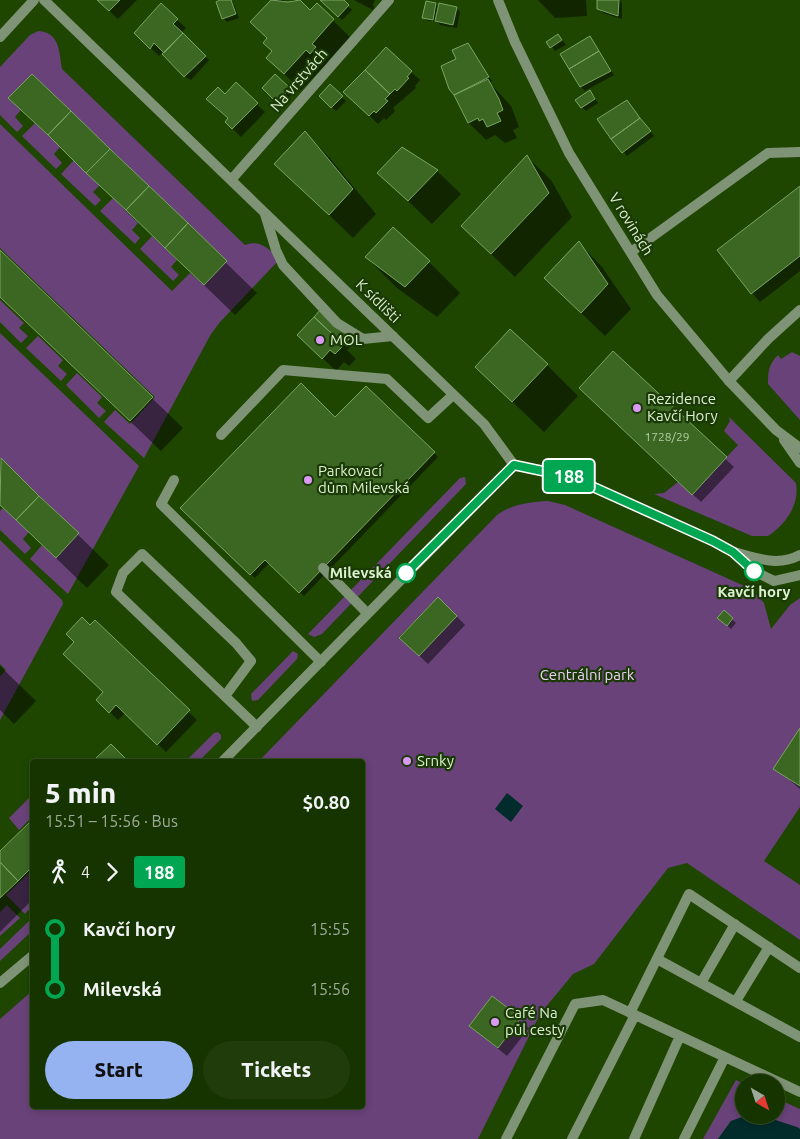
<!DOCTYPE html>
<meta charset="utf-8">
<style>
body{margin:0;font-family:Ubuntu,sans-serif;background:#1f3c0a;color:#f1f3f6;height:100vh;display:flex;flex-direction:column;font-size:19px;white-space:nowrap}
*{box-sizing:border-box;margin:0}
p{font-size:16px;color:#9eaa99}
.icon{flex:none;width:28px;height:28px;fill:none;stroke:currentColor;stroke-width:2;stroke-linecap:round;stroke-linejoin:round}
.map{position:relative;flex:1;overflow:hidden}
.side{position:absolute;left:30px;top:759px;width:335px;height:350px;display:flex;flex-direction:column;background:#163400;border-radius:5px;box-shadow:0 2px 8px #0003,0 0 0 1px #354f22}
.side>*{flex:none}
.badge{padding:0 10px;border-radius:4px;font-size:18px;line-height:32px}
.needle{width:32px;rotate:141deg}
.controls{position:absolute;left:735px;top:1074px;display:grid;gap:10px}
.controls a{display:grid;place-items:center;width:50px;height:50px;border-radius:50%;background:#163400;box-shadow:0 2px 8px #0003,0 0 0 1px #354f22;font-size:25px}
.map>.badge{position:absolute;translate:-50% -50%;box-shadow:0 0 0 2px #fff}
.legs{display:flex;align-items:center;gap:8px;height:55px;padding:0 15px;font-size:16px}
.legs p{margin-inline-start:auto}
.overview{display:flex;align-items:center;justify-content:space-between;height:85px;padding:0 15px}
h1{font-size:28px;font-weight:800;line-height:38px}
.action{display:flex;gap:10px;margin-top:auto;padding:10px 15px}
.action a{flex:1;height:58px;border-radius:30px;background:#95b2f1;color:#111;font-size:20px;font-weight:800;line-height:58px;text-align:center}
.action a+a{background:#1f3c0a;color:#f1f3f6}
ul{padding:0 15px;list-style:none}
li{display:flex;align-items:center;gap:18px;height:60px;font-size:19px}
li i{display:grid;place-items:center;width:8px;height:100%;margin:0 6px;background:currentColor}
li i::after{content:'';width:12px;height:12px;margin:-6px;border:4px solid;border-radius:50%;background:#163400}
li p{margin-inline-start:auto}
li:first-child i{background:linear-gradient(#0000 50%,currentColor 0)}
li:last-child i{background:linear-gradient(currentColor 50%,#0000 0)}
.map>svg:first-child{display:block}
.green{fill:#694279;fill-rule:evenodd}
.water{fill:#022c2c}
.shadow{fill:#0007}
.building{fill:#3c6723;stroke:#79a562}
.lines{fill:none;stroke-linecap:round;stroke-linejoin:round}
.service{stroke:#7f9376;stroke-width:10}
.minor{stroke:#7f9376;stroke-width:10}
.tertiary{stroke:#7f9376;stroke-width:10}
.line-1-casing{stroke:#fff;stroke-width:11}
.line-1{stroke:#00a651;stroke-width:8}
.poi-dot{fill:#db99f6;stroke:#1b3906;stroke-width:2}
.stop-1-dot{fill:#fff;stroke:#00a651;stroke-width:2.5}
.labels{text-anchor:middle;stroke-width:4.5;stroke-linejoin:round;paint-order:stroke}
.number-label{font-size:12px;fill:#b2cfa4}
.street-label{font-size:15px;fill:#daf2cf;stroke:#1b3906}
.poi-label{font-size:15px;fill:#daf2cf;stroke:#1b3906;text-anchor:start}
.stop-label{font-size:15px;font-weight:bold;fill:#daf2cf;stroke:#1b3906;text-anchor:end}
.park-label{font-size:15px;fill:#ecd3f7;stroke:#1b3906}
</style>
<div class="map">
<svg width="800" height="1139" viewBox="0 0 800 1139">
<rect width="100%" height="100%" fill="#1e4600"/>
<path class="green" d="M38,31C60,32 59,52 62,69L245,245C261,239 268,249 280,259L220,322L211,334L144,458L104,422L115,410L130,424L155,397L0,248V124L172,291L190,273L204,285L227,261L32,74L8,98L21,110L15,117L23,126L17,132L0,115V67L30,35Z
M35,123L60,147L54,154L62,163L56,169L22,136Z
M74,160L100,185L93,192L101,200L95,206L61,174Z
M113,198L138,223L132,230L140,238L135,244L100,211Z
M152,236L177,260L171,267L179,275L173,281L140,249Z
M0,300L24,323L19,328L28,336L21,343L0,322Z
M0,333L139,466L68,594L30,559L42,545L56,558L78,533L0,458Z
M38,336L63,360L58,366L67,374L61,381L26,348Z
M792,352L800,356V420L768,384C768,371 769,364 778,355L781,359Z
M77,373L102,397L97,403L106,411L99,418L66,385Z
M729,417L796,483C800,505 785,525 768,536H752L654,494L664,493L678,482L692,494L738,445L724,431L730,421Z
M465,477L466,484L322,634L314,637L308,634L460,478Z
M548,501L565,505L751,589L764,603L771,629L790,605L800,598V728L774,769L800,786V807L764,861L800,885V940L687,863L668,868L594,964L573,974L540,1014L478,1139H0V1019L32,991V1106H362V761H259L497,515C512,504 530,502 548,501ZM438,597L457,616L419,656L399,637ZM492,996L521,1018L498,1048L469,1026Z
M3,508L29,532L23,539L31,548L25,554L0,530V511Z
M0,540L62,600L63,604L0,720V676L6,670L0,664Z
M293,651L298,654L297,659L258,700L252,701L251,694Z
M218,732L221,735V739L199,761H186L214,733Z
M32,795V817L19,830L9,818Z
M32,870V906L25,914L6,895Z
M7,905L20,918L0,936V912Z
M32,918V931L0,961V949Z
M736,1080L744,1084V1115H776V1098L800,1109V1129L766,1117L731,1121L718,1139H703Z"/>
<path class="water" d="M507,793L523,806L511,822L495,809Z
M742,1117H766L797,1127L800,1129V1139H718L731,1121Z"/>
<path class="shadow" d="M98,0H137L118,19Z
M223,0L233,2L239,18L227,22L223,18Z
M272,0H284L289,4L292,0H298L310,12L317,5L350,37L328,61L332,65L328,70L324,66L301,90L268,58L274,52L268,38L252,22Z
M322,0H342L352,10L342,20Z
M354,0H375L373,5L374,7L373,10Z
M538,0H586L587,16L555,18Z
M598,0H620L622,3V19L603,13L598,9Z
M436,4L439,8H456L460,12L457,28L440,25L437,21H428L424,17Z
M177,20L186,28L181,33L209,60L191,80L180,74V70L164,51L159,56L136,33Z
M558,35L566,45L555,51L548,42Z
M590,38L614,75L585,91L581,87Z
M468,44L492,81L490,83L511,106L519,127L513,130L517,138L505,143L495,135L486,140L469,123L455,94L458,60Z
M411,72L420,80L415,86L416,88L393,108L395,111L386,120L384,118L378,124L345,92Z
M32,75L257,293L235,315L10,98Z
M275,76L293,93L282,106L264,88Z
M236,84L265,112L241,137L226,122L229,119L216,108Z
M330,86L346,101L336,111L320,96Z
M590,92L598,103L586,111L582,107Z
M627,101L654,136L627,156L598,119Z
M305,133L329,157L376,214L353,238L276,164Z
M527,157L551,180L572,217L515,277L462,226Z
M437,171L461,194L432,224L379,173Z
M800,187V271L760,302L752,293Z
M579,243L602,267L631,309L605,336L570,302Z
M0,252L183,428L161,451L0,296Z
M366,257L429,262L460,293L437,317L397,288Z
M321,311L354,343L347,350L356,359L349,366L344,362L336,371L299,335Z
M613,353L734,467L701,502L589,397Z
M547,365L578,396L544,432L476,367Z
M366,387L438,457L304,596L269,563L255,578L182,508L335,418Z
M0,459L109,565L87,588L0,504Z
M439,598L465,625L428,664L401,638Z
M724,612L736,623L731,629L723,622Z
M95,622L197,720L166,752L125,713L118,720L98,700L105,693Z
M0,666L36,701L14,724L0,710Z
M800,730V789L775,768Z
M32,821V900L0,932V853Z
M492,998L529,1028L507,1056L470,1026Z"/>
<path class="building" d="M97,0H120L109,11Z
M220,0H231L236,14L222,19L216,2Z
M271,0L288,2L300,0L310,10L317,3L334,19L312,44L316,47L310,54L306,50L284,74L266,58L272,51L263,43L267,38L250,22Z
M320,0H344L349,5L338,17Z
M597,0H619L618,16L597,9Z
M426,1L436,3L433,20L422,18Z
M161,3L178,19L173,24L183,33L164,53L154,43L150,49L134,33Z
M439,3L457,7L453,25L435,21Z
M183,33L206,56L184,77L162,54Z
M558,34L562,40L550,48L546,42Z
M590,36L599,51L569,69L560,54Z
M468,43L489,77L454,95L449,89L441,66L456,59L452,50Z
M386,47L412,71L407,77L409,78L397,91L395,89L390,94L365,70Z
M599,51L611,71L580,87L569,69Z
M365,70L390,94L385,99L388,101L376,113L374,111L369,116L343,92Z
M32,74L71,111L48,135L8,98Z
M275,74L290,88L277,103L262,88Z
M488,79L499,99L503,110L497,113L501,121L487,127L483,119L479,121L478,118L468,123L454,95Z
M236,82L258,103L232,129L225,122L228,118L206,99L218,87L225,94Z
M330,84L343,96L331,108L319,96Z
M590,90L595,99L581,108L575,100Z
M627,100L640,118L611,139L597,119Z
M71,111L110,149L86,173L48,135Z
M640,118L651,131L622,153L611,139Z
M305,131L353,189L329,215L274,164Z
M402,147L438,170L408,201L377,173Z
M110,149L149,186L126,210L86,173Z
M527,155L549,193L491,254L461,226Z
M149,186L188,223L165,248L126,210Z
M800,186V256L751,294L717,250Z
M188,223L227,261L204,285L165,248Z
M393,227L430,261L405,287L365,257Z
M579,241L608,284L581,313L544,278Z
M0,250L153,397L130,421L0,297Z
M321,309L350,338L344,345L314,317Z
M314,317L344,345L335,354L330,350L322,359L297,335Z
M510,329L548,364L512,402L475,367Z
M613,351L727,457L692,495L579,388Z
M301,383L335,417L366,386L435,452L299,593L265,560L250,575L180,508Z
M1,458L39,496L16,520L0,505Z
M39,496L79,533L56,558L16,520Z
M438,597L457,616L419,656L399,638Z
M724,610L733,618L727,626L717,618Z
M82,617L90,625L95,620L190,710L157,745L116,705L109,713L96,700L103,692L63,654L74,642L66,634Z
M800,728V786L773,769Z
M111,744L128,761H93L96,758Z
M32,820V867L18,881L0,862V851Z
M0,862L18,881L0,898Z
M492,996L521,1018L498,1048L469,1026Z"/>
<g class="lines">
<path class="service" d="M265,214L276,250L283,265L337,323L363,339L393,336
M631,252L768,153L800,152
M729,381L768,339L800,310
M221,435L283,370L387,379L428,418L453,395
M174,480L161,504L321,662
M323,568L367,613
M225,696L251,661L236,643L142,554L123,573L116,592L257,727
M657,959L800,1037
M701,983L735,924
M736,1001L769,947
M630,1013L689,894L800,968
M506,1139L575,1004L603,1000L800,1092
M572,1139L635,1015
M634,1139L680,1036
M684,1139L725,1057"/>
<path class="minor" d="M44,0L484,424L514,465
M498,0L515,42L569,153L657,295L729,381L776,430L800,448
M0,37L34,0
M231,180L389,0
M784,440L800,463"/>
<path class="tertiary" d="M734,552C757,558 778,567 800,555
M223,761L514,465L571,477L713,541L733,552L754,571L774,581L800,575
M0,983L32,956"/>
</g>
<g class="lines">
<defs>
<path id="line-1" d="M406,573L514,465L571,477L713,541L733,552L754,571"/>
</defs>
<use href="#line-1" class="line-1-casing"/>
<use href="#line-1" class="line-1"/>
</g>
<g class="poi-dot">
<circle cx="320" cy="340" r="5"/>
<circle cx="637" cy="408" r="5"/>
<circle cx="308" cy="480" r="5"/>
<circle cx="407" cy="761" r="5"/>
<circle cx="495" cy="1022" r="5"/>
</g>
<g class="stop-1-dot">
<circle cx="754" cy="571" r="9"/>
<circle cx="406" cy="573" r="9"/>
</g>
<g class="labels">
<g class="number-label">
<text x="667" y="441">1728/29</text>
</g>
<g class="street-label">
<text transform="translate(299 80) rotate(-49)" y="5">Na vrstvách</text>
<text transform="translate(631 224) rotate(58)" y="5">V rovinách</text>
<text transform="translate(378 301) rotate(44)" y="5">K sídlišti</text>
</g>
<g class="poi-label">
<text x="330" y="345">MOL</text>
<text x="647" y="404">Rezidence<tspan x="647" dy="17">Kavčí Hory</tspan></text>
<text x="318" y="476">Parkovací<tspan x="318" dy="17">dům Milevská</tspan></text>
<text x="417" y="766">Srnky</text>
<text x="505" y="1018">Café Na<tspan x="505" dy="17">půl cesty</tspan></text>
</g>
<g class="stop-label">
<text x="392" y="578">Milevská</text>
<text x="754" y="597" text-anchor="middle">Kavčí hory</text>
</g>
<g class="park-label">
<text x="587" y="680">Centrální park</text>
</g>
</g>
</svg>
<div class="controls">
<a><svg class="needle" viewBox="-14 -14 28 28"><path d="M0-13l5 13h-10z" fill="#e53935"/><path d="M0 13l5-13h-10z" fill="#9eaa99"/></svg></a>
</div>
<b class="badge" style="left:569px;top:476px;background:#00a651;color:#fff">188</b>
<section class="side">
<div class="overview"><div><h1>5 min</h1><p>15:51 – 15:56 · Bus</p></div><b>$0.80</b></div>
<div class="legs"><svg class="icon" aria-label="walk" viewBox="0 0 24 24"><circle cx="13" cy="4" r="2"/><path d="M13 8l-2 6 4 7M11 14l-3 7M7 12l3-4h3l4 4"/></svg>4<svg class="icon" aria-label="forward" viewBox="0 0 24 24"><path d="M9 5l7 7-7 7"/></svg><b class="badge" style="background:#00a651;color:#fff">188</b></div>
<ul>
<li><i style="color:#00a651"></i><b>Kavčí hory</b><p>15:55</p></li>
<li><i style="color:#00a651"></i><b>Milevská</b><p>15:56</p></li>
</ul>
<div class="action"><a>Start</a><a>Tickets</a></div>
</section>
</div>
